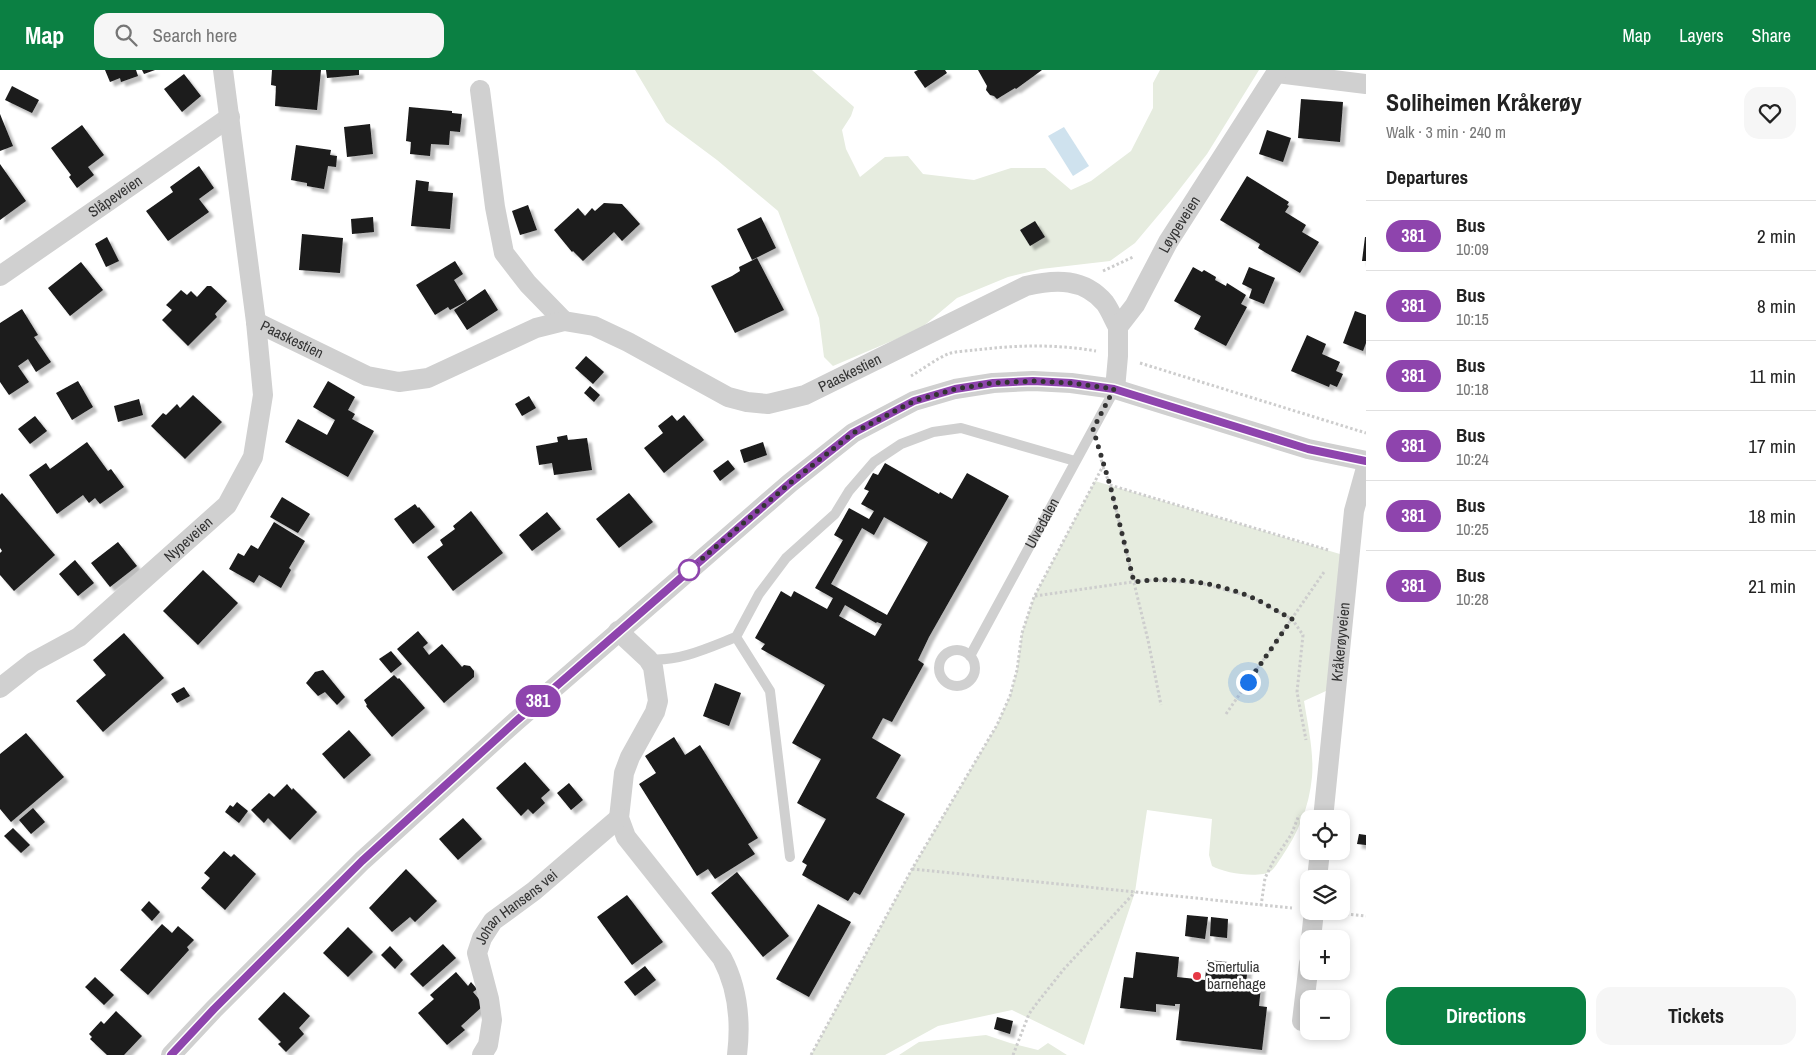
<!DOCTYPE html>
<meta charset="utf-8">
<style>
body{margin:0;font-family:"Archivo Narrow",sans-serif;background:#f6f6f6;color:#222;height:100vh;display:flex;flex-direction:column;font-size:19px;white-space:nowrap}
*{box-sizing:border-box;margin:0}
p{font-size:16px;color:#767676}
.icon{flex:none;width:28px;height:28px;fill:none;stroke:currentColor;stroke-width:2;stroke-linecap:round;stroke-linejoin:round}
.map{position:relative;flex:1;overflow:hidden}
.drawer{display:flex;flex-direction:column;background:#fff;width:450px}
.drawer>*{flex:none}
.badge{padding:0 10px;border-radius:16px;font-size:18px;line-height:32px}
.fabs{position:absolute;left:1300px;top:740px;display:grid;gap:10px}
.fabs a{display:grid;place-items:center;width:50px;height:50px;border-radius:10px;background:#fff;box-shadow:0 2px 8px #0003;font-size:25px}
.you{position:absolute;width:25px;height:25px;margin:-12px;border:4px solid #fff;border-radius:50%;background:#1a73e8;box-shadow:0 0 0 8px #1a73e833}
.map>.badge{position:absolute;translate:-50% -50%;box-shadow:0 0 0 2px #fff}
h2{padding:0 20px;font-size:19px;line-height:45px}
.round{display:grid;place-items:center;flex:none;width:52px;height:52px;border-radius:15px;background:#f6f6f6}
.headline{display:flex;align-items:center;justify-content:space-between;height:85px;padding:0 20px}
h1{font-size:24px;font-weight:700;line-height:38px}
.action{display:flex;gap:10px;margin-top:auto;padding:10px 20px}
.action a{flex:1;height:58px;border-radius:15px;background:#0b8043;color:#fff;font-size:20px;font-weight:700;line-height:58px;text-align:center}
.action a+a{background:#f6f6f6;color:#222}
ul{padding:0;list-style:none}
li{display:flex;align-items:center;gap:15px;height:70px;padding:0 20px;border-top:1px solid #e0e0e0}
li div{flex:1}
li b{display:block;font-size:19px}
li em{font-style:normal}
li .badge{min-width:55px;font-weight:700;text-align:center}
header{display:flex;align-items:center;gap:30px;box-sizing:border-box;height:70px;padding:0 25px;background:#0b8043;color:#fff}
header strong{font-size:24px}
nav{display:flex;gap:28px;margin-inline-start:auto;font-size:18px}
.search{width:350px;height:45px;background:#f6f6f6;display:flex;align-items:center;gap:12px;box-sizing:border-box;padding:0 18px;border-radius:15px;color:#767676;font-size:19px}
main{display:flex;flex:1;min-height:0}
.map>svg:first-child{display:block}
.green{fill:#e6ecdf}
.water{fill:#cfe2ee}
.building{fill:#1a1a1a;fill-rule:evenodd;filter:url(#shadow)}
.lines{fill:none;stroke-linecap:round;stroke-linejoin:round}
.path{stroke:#cdcdcd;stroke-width:3;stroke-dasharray:2.5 2.5;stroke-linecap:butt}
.service{stroke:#d0d0d0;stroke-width:10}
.minor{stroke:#d0d0d0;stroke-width:20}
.line-casing{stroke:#fff;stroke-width:11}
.line{stroke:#8e44ad;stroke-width:8}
.walk{stroke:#333;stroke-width:5;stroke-dasharray:0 9}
.stop-dot{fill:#fff;stroke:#8e44ad;stroke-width:2.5}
.poi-dot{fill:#e63946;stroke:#fff;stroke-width:2}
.labels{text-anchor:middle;stroke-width:5;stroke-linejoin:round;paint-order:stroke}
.street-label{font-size:15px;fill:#333;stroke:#fff}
.poi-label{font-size:15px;fill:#333;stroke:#fff;text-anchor:start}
</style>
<header>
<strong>Map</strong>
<div class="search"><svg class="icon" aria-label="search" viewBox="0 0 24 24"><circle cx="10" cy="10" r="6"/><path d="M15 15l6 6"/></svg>Search here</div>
<nav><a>Map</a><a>Layers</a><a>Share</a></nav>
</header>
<main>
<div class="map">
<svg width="1366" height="985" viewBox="0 0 1366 985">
<defs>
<filter id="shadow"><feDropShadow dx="4.5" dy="4.5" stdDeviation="1" flood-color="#0004"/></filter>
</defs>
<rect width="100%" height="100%" fill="#fff"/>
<path class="green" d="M635,0H812L854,37L851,46L842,60L846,79L860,107L885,87L908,86L923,104L974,110L1011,98H1045L1071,120L1091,111L1131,81L1153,38V13L1160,0H1259L1207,84L1172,129L1135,173L1110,191L1041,199L1008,207L957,228L920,259L833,296L824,287L819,248L778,141L717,90L666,52Z
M1095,411L1350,487L1337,616L1304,631C1308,656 1314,682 1312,707C1309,738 1298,763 1281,788C1278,792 1275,798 1271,801C1259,809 1224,803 1212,796L1209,785L1212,749L1147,740L1135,822L1084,975L1012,940L938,956L885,985H811L912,799L997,655L1010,626L1017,600L1022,563L1034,527Z
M986,965L1010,973L1038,980L1048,973L1067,985H899L919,972Z"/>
<path class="water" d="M1064,57L1089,96L1073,106L1048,66Z"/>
<path class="building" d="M105,0H136L138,6L121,12L120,8L110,12Z
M142,0H155L144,4Z
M272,0H321L317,40L275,36L276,16L271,15Z
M326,0H359V5L327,8Z
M918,0H945L947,3L925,18L914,2Z
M978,0H1042L1016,19L1015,18L997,29L994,26L990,25L986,20L987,16Z
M184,4L201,26L182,42L164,19Z
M12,16L39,30L32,43L5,30Z
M1301,29L1343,32L1340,72L1298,68Z
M409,37L452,41V43L462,44L460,62L450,61L449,75L431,74L430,86L410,84L411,72L406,71Z
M0,44L13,76L0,81Z
M370,54L373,84L347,87L344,57Z
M82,55L104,85L88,97L94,105L77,118L69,107L71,105L51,78Z
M1267,60L1291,68L1283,92L1259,84Z
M296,75L331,80L330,85L337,86L336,97L328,96L324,119L307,116V113L291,110Z
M0,94L26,131L0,150Z
M199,96L214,118L199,129L209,142L168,171L146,141L173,122L170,117Z
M1247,106L1289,132L1287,135L1289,136L1285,142L1306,155L1302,162L1319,172L1300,203L1258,178L1260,174L1220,150Z
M416,110L429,112L428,121L453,123L450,159L411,156Z
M604,133L622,134L640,154L622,171L614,162L583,191L573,181L572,182L554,160L578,138L585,146L592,138L595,141Z
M528,135L537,160L520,165L512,141Z
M373,147L374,162L352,164L351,149Z
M761,147L776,178L752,190L737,159Z
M1035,151L1045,167L1030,176L1020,160Z
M302,164L343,168L340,203L299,200Z
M107,167L119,191L106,197L95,174Z
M1365,167H1366V191H1362Z
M757,188L784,240L735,263L711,216L732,206L740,201L739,197Z
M455,191L463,204L454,210L467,231L450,240L448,237L435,245L416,215Z
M81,192L103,220L70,246L48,218Z
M1193,197L1202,202L1204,200L1216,207L1215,210L1226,216L1227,213L1246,225L1241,234L1247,237L1226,276L1194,259L1201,246L1174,231Z
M1249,197L1275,208L1264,234L1249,228L1252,219L1242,214Z
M207,216H211L227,231L215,244L217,247L188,276L162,250L172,240L166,235L181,220L187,225L191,221L197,227Z
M485,219L498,240L467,260L454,240Z
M22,239L38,265L34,267L51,292L36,302L28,289L18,296L29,312L9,325L0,312V253Z
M1355,241L1366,245V273L1363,281L1343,273Z
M1307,265L1326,274L1322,284L1340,292L1336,301L1343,304L1337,317L1330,314L1329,317L1291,301Z
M586,286L604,302L593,314L575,298Z
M78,311L93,337L72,350L56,323Z
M328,311L355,327L348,340L355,344L352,349L374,361L348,407L285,372L298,349L327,365L335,350L313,337Z
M590,316L600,325L594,332L584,323Z
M193,325L222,352L185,389L151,356L163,343L166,345L177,334L180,338Z
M529,326L536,338L522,346L515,334Z
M139,329L143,345L118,352L114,336Z
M672,345L677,351L684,345L704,370L664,403L644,378L663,363L658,356Z
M35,346L47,361L30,374L18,359Z
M567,365L568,370L587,368L592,400L554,405L552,393L539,395L536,376L558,372L557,367Z
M87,372L108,401L111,399L124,417L100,434L95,428L89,433L83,425L57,444L29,405L46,393L50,399Z
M763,372L767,385L744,393L740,380Z
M728,390L735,399L720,411L713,401Z
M885,393L939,424L940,422L952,429L967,403L1009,426L929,567L918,590L924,594L892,652L883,648L872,668L901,685L876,728L905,744L860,825L854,822L848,831L802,805L807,795L802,792L826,749L797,733L821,689L792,673L825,615L761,579L765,574L755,568L781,521L791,527L794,521L827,539L833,528L815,518L843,470L834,465L849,438L869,449L874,441L861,434L869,421L864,419L873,403L878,405ZM884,447L928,472L887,545L831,514L862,458L874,465ZM845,535L876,553L877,552L882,554L875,566L839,546Z
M2,423L55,485L14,521L0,505V483L2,481L0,478V425Z
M629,423L653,452L619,478L596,449Z
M282,427L310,444L298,463L270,447Z
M415,434L418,438L419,437L435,457L413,474L394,449Z
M471,441L503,483L453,521L427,487L443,475L440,470L455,459L453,456Z
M547,442L561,459L532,481L519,465Z
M274,452L305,471L289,498L291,500L281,518L259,505L254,513L229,499L238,483L244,486L251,475L258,479Z
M118,472L137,496L110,517L91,493Z
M75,490L94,513L78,526L59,504Z
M203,500L238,533L198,575L163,541Z
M418,561L428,573L423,577L429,585L442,574L462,597L464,595L470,596L474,601V607L444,633L397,579Z
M124,563L164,608L103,662L76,631L106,605L93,590Z
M391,581L402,594L391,603L379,589Z
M323,600L345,627L337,635L325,622L318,626L306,613L315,602Z
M394,605L398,609L399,608L425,638L392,667L366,636L367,635L364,630Z
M715,613L741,623L729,656L703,646Z
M184,617L190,626L177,633L171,624Z
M349,660L371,685L344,709L322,684Z
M26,663L64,707L11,752L0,739V684Z
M674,667L685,685L700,675L758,768L748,774L755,784L715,809L708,799L697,806L639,714L656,703L645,686Z
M525,692L550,720L541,728L545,733L533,744L528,739L521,746L496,718Z
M569,713L583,730L571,740L557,723Z
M287,714L292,720L293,718L317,742L290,770L268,748L264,753L251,740L269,723L274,727Z
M237,732L248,741L239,753L225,742L230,735L233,737Z
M33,738L45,752L31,764L19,750Z
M463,748L482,769L458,790L439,769Z
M13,758L30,775L21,783L4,766Z
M1359,764L1366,765V775L1357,774Z
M224,781L231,787L234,784L256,804L225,840L201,818L210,808L204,803Z
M406,799L437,831L415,852L410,847L392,862L369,838Z
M737,802L789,866L763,887L711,823Z
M627,825L663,872L632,895L597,847Z
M149,831L160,842L152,851L141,840Z
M818,834L851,852L809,927L776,909Z
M1187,845L1208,847L1205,869L1185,866Z
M1211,847L1228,849L1227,868L1210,866Z
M162,854L172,863L178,856L194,870L187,877L189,880L148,925L120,900Z
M348,857L373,882L348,907L323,883Z
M443,874L456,888L423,917L410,904Z
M390,876L403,890L395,899L381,885Z
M1136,882L1179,887L1177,907L1205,910L1207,890L1248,894L1246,914L1261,916L1259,936L1267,937L1262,980L1176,970L1180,934H1175V936L1156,934V942L1120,938L1124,907L1133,908Z
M645,896L656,910L635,926L624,912Z
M456,902L468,916L471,912L477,919L473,922L484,935L461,956L465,960L447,975L418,943L434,929L430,925Z
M95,907L114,925L104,935L85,917Z
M284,922L310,946L299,958L304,964L286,982L278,974L281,972L258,949Z
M116,941L142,966L124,985H107L90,969L92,967L89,964L101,951L104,954Z
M997,947L1013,951L1010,964L994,959Z"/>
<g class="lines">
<path class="path" d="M1103,201L1133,187
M1140,293L1366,363
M911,306C923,299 936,289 948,284C956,281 967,281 975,280C1016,275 1056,274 1096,281
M1103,397L1110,415L1148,570L1161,635
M1110,415L1328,480
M1035,526L1146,510L1200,513L1251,527L1292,549L1303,565L1297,622L1306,670
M1226,644L1324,502
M912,799L1292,838
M1261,836L1265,808L1274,790L1291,765L1299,745
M1336,843L1366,846
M811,985L912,799L997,655L1010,626L1017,600L1022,563L1034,527L1103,396L1100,386
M1013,985L1029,944L1037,933L1064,899L1135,822"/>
<g class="service">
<circle cx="957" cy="598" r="18"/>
<path id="s1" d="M970,586L1115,319"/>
<path d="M649,589C679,592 708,578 736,567"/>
<path d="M790,787L770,621L736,567L759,524L786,488L835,444L849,421L874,392L901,374L933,362L961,358L1075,391"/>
</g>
<g class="minor">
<path d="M1277,3L1366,14"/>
<path d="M480,20L495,137L504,183L528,214L564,251"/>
<path id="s2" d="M0,206L230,47"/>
<path id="s3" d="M256,252L367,306L399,312L428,308L536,258L564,251L594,256L628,272L728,327L747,332L768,334L805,325L1026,216C1056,209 1084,208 1105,233C1110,240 1114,250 1118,257"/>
<path id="s4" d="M1115,319L1118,286V257L1135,235L1168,172L1278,0"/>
<path d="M618,561L648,589L653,597L658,631L655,642L630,687L624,703L619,748L626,767L722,888C738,918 741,952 737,985"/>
<path id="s5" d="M0,618L33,592L79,567L227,435L253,387L263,325L256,252L223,0"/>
<path id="s6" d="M1323,749L1354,441L1366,398"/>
<path d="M1317,809L1320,781"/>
<path d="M1311,869L1314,841"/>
<path d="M1302,951L1309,893"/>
<path d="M171,985L214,939L362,791L515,652L790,413L853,363L914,331L955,319L993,313L1033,311L1071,313L1115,319L1308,379L1366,391"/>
<path id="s7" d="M482,985L488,975L492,950L489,929L477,883L482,868L493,851L534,821L619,748"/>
</g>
</g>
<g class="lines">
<defs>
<path id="line" d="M171,985L214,939L362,791L515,652L790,413L853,363L914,331L955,319L993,313L1033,311L1071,313L1114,319L1308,379L1366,391"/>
</defs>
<use href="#line" class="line-casing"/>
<use href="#line" class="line"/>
<path class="walk" d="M689,500L790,413L853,363L914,331L955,319L993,313L1033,311L1071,313L1114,319L1093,359L1110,415L1134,512C1172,506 1215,512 1251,527C1265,533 1278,542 1292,549L1248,612"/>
</g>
<circle class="stop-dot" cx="689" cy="500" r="10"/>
<circle class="poi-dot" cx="1197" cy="906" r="5"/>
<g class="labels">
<g class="street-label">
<text dy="5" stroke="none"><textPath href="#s2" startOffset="140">Slåpeveien</textPath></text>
<text dy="5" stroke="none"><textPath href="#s4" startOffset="182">Løypeveien</textPath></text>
<text dy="5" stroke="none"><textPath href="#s3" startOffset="40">Paaskestien</textPath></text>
<text dy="5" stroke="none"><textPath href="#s3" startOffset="644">Paaskestien</textPath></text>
<text dy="5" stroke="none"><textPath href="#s1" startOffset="151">Ulvedalen</textPath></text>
<text dy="5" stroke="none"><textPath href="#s5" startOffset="241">Nypeveien</textPath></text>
<text dy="5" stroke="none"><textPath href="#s6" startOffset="178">Kråkerøyveien</textPath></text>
<text dy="5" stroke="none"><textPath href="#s7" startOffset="168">Johan Hansens vei</textPath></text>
</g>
<g class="poi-label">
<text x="1207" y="902">Smertulia<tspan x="1207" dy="17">barnehage</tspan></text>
</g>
</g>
</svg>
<div class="fabs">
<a><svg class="icon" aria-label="locate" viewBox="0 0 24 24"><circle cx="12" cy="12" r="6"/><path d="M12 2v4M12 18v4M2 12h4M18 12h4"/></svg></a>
<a><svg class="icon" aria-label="layers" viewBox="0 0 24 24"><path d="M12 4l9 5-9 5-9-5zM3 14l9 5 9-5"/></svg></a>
<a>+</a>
<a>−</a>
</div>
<div class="you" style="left:1248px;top:612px"></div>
<b class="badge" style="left:538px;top:631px;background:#8e44ad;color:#fff">381</b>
</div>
<section class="drawer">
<div class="headline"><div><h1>Soliheimen Kråkerøy</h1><p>Walk · 3 min · 240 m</p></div><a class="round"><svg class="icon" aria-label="heart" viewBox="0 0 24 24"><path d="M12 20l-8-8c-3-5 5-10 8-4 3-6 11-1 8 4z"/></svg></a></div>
<h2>Departures</h2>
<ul>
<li><span class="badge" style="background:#8e44ad;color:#fff">381</span><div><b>Bus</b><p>10:09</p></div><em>2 min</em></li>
<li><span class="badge" style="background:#8e44ad;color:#fff">381</span><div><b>Bus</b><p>10:15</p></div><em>8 min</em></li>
<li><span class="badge" style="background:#8e44ad;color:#fff">381</span><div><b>Bus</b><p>10:18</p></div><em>11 min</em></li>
<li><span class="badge" style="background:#8e44ad;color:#fff">381</span><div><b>Bus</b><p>10:24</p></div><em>17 min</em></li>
<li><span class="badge" style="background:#8e44ad;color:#fff">381</span><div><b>Bus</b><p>10:25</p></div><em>18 min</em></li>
<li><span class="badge" style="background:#8e44ad;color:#fff">381</span><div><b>Bus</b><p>10:28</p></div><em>21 min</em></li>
</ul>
<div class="action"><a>Directions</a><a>Tickets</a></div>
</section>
</main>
